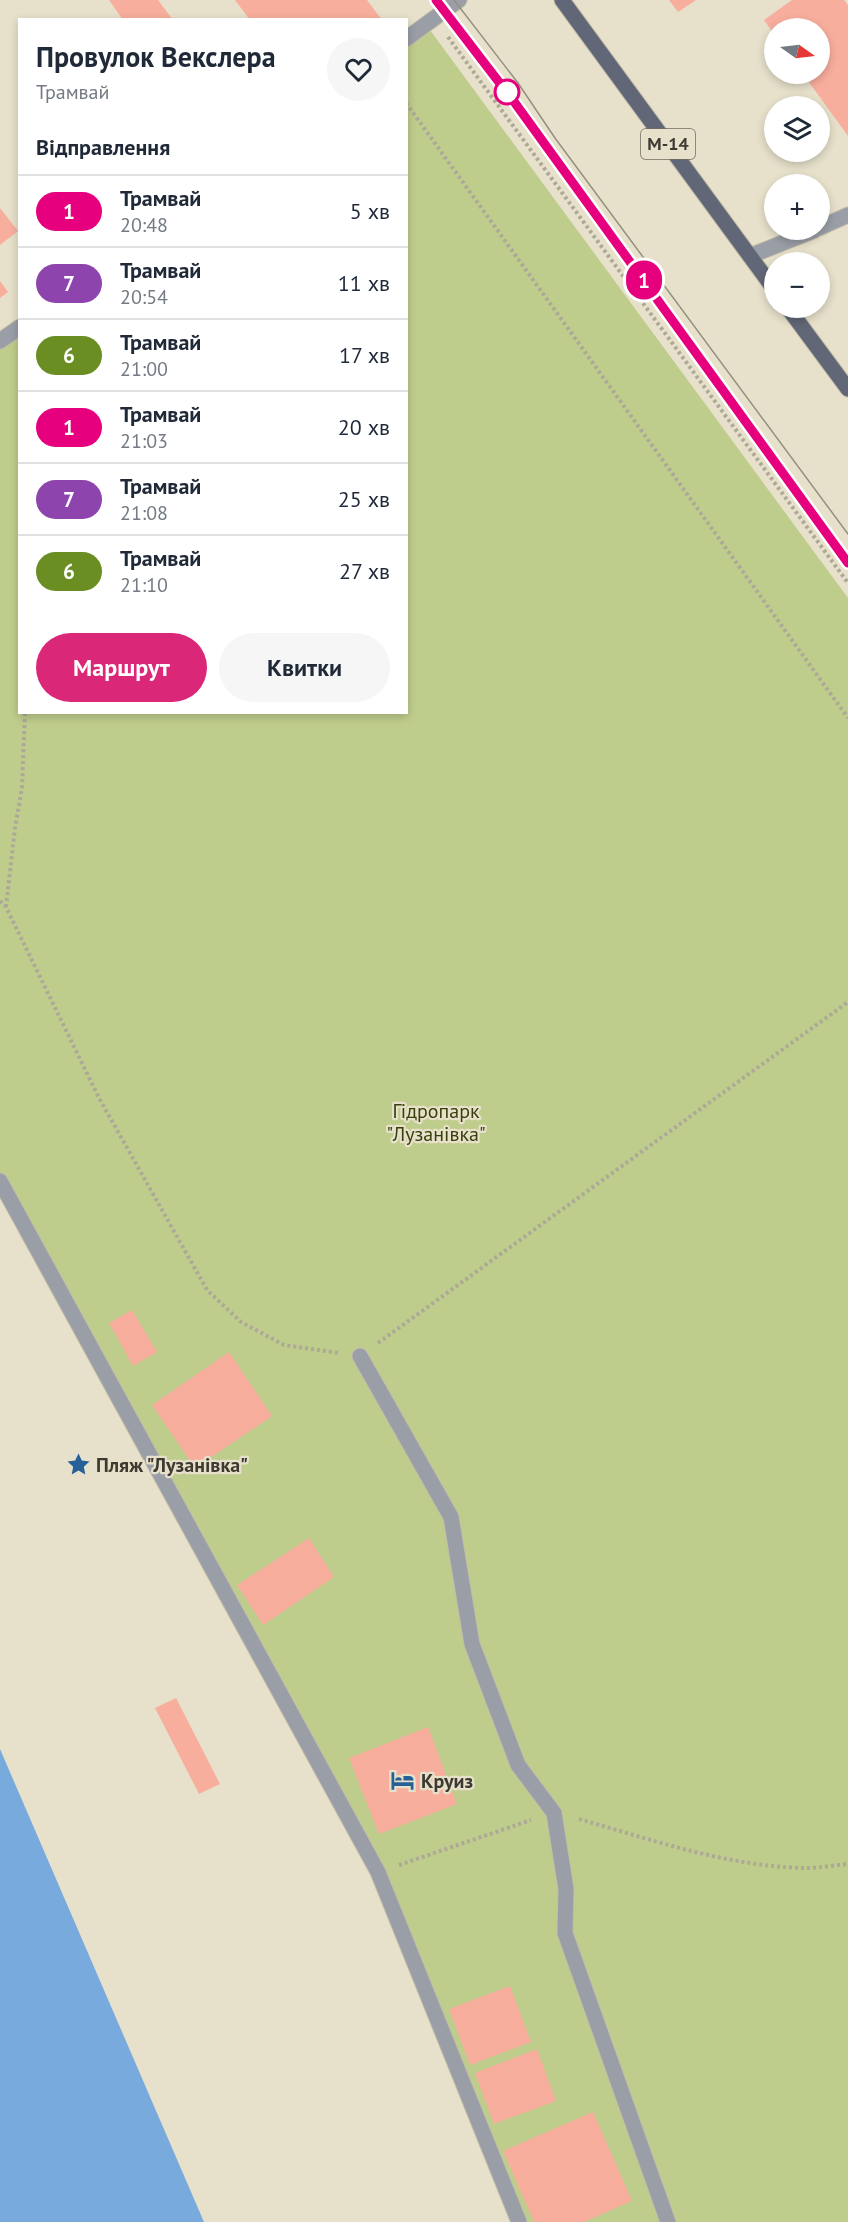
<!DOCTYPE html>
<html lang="uk">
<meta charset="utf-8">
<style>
body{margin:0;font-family:"PT Sans",sans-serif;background:#f6f6f7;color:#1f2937;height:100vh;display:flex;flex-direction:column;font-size:22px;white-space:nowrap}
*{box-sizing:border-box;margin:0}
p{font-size:20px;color:#747a83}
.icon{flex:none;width:33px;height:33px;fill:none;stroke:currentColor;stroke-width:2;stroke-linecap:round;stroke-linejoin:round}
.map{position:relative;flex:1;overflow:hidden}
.panel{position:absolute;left:18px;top:18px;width:390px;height:696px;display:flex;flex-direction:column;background:#fff;border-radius:0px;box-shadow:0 3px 9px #0003}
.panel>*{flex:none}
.badge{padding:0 12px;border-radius:20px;font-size:21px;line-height:39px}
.needle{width:39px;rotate:104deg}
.fabs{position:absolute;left:764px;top:18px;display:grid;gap:12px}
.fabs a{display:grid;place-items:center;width:66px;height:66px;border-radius:50%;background:#fff;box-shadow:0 3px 9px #0003;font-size:30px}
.map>.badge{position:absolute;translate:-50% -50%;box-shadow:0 0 0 3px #fff}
h2{padding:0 18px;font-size:22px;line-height:54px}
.round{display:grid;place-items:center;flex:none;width:63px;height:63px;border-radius:32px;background:#f6f6f7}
.headline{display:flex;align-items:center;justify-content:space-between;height:102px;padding:0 18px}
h1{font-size:28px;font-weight:600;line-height:45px}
.action{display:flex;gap:12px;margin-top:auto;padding:12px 18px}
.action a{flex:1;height:69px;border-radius:36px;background:#db2777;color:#fff;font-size:24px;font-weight:600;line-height:69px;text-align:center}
.action a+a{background:#f6f6f7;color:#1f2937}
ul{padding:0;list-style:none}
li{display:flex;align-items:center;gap:18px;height:72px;padding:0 18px;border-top:2px solid #e0e1e3}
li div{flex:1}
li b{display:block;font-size:22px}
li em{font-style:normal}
li .badge{min-width:66px;font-weight:700;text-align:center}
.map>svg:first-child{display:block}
.green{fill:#bfcd8c}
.water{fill:#79aadd}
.building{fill:#f8ae9d}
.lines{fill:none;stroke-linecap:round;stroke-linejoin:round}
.minor-casing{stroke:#c2bca9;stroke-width:17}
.major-casing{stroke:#c2bca9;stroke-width:17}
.path{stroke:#ada897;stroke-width:4;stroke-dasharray:3 3;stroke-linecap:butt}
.minor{stroke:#9a9ea7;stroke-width:15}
.major{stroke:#616776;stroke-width:15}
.tram{stroke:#949080;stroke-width:1.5}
.line-casing{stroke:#fff;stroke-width:14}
.line{stroke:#e6007e;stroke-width:9}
.stop-dot{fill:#fff;stroke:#e6007e;stroke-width:3}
.labels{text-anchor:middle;stroke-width:4.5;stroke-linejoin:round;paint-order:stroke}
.shield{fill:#e7e1cb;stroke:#706c5f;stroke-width:1.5}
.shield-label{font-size:18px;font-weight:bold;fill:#3d3a31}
.park-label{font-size:20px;fill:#373f0a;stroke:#e7e1cb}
.poi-label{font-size:20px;font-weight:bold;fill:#3d3a31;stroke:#e7e1cb;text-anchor:start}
</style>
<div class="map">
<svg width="848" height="2222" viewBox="0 0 848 2222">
<rect width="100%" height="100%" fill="#e7e1cb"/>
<path class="green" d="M427,26L848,598V2222H519L378,1872L0,1181V343L19,329L20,712H406V42Z"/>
<path class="water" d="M0,1749L204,2222H0Z"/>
<path class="building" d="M109,0H158L173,20H123Z
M235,0H367L382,20H250Z
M669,0H696L678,12Z
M792,0H844L848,5V136L803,74H819V28H774V34L764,20Z
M0,208L18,231L0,245Z
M0,281L8,292L0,298Z
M132,1310L157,1352L133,1366L109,1323Z
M229,1352L272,1416L195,1468L152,1405Z
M309,1538L334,1577L263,1625L237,1585Z
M176,1698L220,1784L199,1794L155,1708Z
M428,1727L457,1804L379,1834L349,1758Z
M510,1986L531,2042L470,2065L449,2009Z
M537,2049L556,2101L494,2124L475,2073Z
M593,2112L632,2201L584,2222H534L503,2151Z"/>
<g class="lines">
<defs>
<path id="minor" d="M406,39L459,0
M819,228L848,215
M750,256L815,230
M0,341L20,327
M0,1181L378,1872L519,2222
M360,1356L451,1517L472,1644L518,1765L554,1813L566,1889L565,1933L668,2222"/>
<path id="major" d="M562,0L774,289
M788,308L848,389"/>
</defs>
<use href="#minor" class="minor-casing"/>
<use href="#major" class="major-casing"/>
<path class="path" d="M448,37L848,583
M406,103L848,718
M0,901L6,907L99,1098L207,1290L241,1322L284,1345L339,1353
M6,907L15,828L22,788L25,712
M378,1343L848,1002
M579,1819C653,1840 729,1867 807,1868C820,1868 835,1865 848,1864
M399,1865L531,1820"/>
<use href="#minor" class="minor"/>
<use href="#major" class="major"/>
<path class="tram" d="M436,0L515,103L848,563
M454,0L518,83L555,138L848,534"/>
</g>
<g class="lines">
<defs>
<path id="line" d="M436,0L515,103L848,563"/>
</defs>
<use href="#line" class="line-casing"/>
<use href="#line" class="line"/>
</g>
<defs>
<symbol id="sight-bare" viewBox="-9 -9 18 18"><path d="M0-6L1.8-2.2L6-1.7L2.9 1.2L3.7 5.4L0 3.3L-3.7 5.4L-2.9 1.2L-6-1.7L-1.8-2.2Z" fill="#256097" stroke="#e7e1cb" stroke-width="2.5" paint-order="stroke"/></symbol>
<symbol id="hotel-bare" viewBox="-9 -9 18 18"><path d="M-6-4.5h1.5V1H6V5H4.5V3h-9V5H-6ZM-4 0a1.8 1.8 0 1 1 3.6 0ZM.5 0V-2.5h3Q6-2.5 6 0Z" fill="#256097" stroke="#e7e1cb" stroke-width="2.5" paint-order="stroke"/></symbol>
</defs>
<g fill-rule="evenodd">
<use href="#sight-bare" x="62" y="1448" width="33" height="33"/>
<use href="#hotel-bare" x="386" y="1764" width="33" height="33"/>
</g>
<circle class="stop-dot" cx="507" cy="92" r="12"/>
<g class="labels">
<rect class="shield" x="641" y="129" width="54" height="30" rx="4.5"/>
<g class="shield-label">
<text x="668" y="150">М-14</text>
</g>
<g class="park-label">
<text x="436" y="1118">Гідропарк<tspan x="436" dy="23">"Лузанівка"</tspan></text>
</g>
<g class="poi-label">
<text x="96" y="1472">Пляж "Лузанівка"</text>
<text x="421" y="1788">Круиз</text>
</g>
</g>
</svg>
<div class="fabs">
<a><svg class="needle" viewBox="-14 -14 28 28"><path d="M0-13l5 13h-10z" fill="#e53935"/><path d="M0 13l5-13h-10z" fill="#747a83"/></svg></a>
<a><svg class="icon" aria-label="layers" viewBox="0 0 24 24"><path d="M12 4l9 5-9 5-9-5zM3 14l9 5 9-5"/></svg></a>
<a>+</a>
<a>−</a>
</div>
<b class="badge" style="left:644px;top:280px;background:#e6007e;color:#fff">1</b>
<section class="panel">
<div class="headline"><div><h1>Провулок Векслера</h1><p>Трамвай</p></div><a class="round"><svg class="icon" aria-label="heart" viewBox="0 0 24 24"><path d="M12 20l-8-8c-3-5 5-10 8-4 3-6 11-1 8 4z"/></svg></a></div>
<h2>Відправлення</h2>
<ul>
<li><span class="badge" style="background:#e6007e;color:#fff">1</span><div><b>Трамвай</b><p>20:48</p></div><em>5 хв</em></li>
<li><span class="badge" style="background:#8e44ad;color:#fff">7</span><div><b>Трамвай</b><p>20:54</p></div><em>11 хв</em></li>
<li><span class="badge" style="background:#6b8e23;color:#fff">6</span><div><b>Трамвай</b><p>21:00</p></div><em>17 хв</em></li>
<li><span class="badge" style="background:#e6007e;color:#fff">1</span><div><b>Трамвай</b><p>21:03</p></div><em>20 хв</em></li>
<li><span class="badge" style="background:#8e44ad;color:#fff">7</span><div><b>Трамвай</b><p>21:08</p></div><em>25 хв</em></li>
<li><span class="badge" style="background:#6b8e23;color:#fff">6</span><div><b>Трамвай</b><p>21:10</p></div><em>27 хв</em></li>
</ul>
<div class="action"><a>Маршрут</a><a>Квитки</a></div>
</section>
</div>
